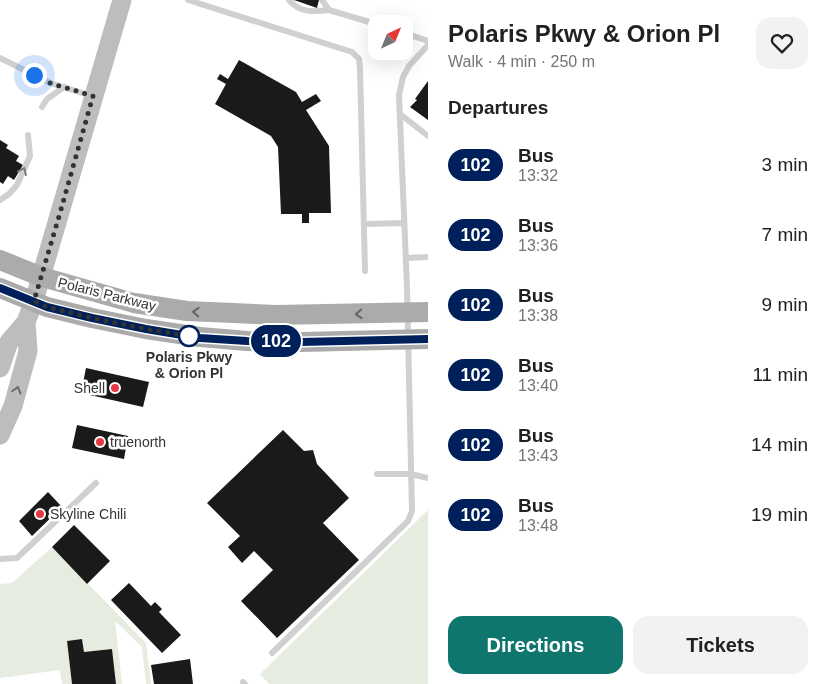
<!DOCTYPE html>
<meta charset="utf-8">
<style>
body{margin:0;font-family:Helvetica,sans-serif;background:#f2f2f2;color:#202124;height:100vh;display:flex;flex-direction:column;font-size:19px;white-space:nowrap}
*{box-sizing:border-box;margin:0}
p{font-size:16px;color:#757577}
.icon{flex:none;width:28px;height:28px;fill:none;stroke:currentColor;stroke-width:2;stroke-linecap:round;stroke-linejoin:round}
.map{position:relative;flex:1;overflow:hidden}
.details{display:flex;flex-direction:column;background:#fff;width:400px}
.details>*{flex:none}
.badge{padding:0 10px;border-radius:16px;font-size:18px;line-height:32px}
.needle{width:32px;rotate:43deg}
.buttons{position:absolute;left:368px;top:15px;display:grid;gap:10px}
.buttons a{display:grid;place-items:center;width:45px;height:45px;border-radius:10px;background:#fff;box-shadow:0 5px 20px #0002;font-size:25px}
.you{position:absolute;width:25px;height:25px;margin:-12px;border:4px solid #fff;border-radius:50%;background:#1a73e8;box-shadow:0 0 0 8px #1a73e833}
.map>.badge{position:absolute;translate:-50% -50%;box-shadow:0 0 0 2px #fff}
h2{padding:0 20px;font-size:19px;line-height:45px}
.round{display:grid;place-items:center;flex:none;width:52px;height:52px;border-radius:15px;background:#f2f2f2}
.summary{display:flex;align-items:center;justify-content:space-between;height:85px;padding:0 20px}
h1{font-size:24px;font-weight:800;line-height:38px}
.action{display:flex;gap:10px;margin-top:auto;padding:10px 20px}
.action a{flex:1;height:58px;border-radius:15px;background:#0f766e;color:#fff;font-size:20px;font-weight:800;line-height:58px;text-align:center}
.action a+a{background:#f2f2f2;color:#202124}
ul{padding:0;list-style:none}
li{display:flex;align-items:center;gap:15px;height:70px;padding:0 20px}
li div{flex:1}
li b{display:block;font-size:19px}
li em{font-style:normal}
li .badge{min-width:55px;font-weight:700;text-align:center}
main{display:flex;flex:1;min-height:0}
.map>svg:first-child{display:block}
.green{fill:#e6ecdf}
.building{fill:#1a1a1a}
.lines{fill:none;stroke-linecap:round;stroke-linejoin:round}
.lane{stroke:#d0d0d0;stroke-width:6}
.secondary{stroke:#bdbdbd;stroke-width:19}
.primary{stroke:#ababab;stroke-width:20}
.oneway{stroke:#7a7a7a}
.oneway2{stroke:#636363}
.oneway3{stroke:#6a6a6a}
.line-casing{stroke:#fff;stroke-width:11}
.line{stroke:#00205b;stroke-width:8}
.walk{stroke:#333;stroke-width:5;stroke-dasharray:0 9}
.stop-dot{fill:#fff;stroke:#00205b;stroke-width:2.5}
.poi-dot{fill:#e63946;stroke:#fff;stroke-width:2}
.labels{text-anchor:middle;stroke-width:5;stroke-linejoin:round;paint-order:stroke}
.street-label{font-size:14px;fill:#333;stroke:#fff}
.stop-label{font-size:14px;font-weight:bold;fill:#333;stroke:#fff}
.poi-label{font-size:14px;fill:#333;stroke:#fff;text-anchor:start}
</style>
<main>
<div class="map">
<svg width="428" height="684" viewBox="0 0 428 684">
<rect width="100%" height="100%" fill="#fff"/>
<path class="green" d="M428,510V684H269L260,674Z
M52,547L146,643L151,684H146L142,647L115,621L122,684H116L112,649L84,652L82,639L67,641L72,684H62L60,670L0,678V584L12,583Z"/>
<path class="building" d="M294,0H319L317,8Z
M239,60L296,92L302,102L316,94L321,101L306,110L329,146L331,213H309V223H302V214H281L278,147L271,136L215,104L226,84L217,79L220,74L228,79Z
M428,81V120L410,107L417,100L415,99Z
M0,140L8,145L6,148L19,156L16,161L23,165L14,180L8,176L3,184L0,182Z
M86,368L149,382L143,407L81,393Z
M77,425L128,436L124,459L72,448Z
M283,430L304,451L313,450L317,464L349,498L323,523L359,560L277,638L241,601L273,570L254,551L242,563L228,547L240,536L207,503Z
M48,492L62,507L32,536L19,521Z
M74,525L110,561L87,584L52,547Z
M129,583L151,606L155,602L162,609L159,612L181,635L162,653L111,600Z
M82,639L84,652L112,649L116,684H72L67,641Z
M190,659L193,684H154L151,665Z"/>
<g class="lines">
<path class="lane" d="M188,0L352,52L359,59L360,68L365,271
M289,0C300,13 314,12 329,10
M322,0L329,10L376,24
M404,33L428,41
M0,58L50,83L92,96
M42,107L47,99L64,87
M400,114L428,136
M0,200L9,194L17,185L30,156L28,135
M364,224L404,223
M406,258L428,257
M377,474H411L428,478
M0,559L17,558L96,483
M272,653L408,521L412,511L407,287L399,95L403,77L409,66L428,45
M243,682L245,684"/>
<path class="secondary" d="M0,368L9,342L26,322L34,301L122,0
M0,435L13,406L28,351L26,322"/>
<path class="primary" d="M0,260L42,277L134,303L187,311L276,315L428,312
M0,288L47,307L92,318L146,329L200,337L247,341L301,342L428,339"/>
</g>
<defs><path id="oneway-chevron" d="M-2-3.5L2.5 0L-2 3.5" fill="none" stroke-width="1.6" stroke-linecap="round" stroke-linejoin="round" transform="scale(1.25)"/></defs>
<use class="oneway" href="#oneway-chevron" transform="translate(23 171) rotate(-65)"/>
<g class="oneway2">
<use href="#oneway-chevron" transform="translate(196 312) rotate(-177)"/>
<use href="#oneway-chevron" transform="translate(359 314) rotate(178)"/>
</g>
<use class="oneway3" href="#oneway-chevron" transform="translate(17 390) rotate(-74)"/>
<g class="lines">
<defs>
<path id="line" d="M0,288L47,307L92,318L146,329L200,338L247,341L301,342L428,339"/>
</defs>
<use href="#line" class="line-casing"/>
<use href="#line" class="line"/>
<path class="walk" d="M34,75L50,83L93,96L60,213L34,301L47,307L92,318L146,329L189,336"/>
</g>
<circle class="stop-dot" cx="189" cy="336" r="10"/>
<g class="poi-dot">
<circle cx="115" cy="388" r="5"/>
<circle cx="100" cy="442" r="5"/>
<circle cx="40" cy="514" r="5"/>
</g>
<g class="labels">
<g class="street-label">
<text transform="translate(107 294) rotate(14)" y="5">Polaris Parkway</text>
</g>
<g class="stop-label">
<text x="189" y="362">Polaris Pkwy<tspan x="189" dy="16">&amp; Orion Pl</tspan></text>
</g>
<g class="poi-label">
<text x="105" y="393" text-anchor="end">Shell</text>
<text x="110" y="447">truenorth</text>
<text x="50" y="519">Skyline Chili</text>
</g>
</g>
</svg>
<div class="buttons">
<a><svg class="needle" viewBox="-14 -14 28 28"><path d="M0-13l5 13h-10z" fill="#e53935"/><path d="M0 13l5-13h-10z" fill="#757577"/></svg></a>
</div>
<div class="you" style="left:34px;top:75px"></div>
<b class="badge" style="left:276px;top:341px;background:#00205b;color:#fff">102</b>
</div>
<section class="details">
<div class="summary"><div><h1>Polaris Pkwy &amp; Orion Pl</h1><p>Walk · 4 min · 250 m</p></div><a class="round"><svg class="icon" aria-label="heart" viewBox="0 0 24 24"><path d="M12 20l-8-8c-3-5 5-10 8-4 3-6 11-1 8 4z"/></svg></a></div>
<h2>Departures</h2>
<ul>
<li><span class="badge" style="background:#00205b;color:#fff">102</span><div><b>Bus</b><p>13:32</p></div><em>3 min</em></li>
<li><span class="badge" style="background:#00205b;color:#fff">102</span><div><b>Bus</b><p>13:36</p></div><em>7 min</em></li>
<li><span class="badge" style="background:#00205b;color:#fff">102</span><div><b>Bus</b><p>13:38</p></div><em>9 min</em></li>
<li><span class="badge" style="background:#00205b;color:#fff">102</span><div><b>Bus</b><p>13:40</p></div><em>11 min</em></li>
<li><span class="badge" style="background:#00205b;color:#fff">102</span><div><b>Bus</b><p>13:43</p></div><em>14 min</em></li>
<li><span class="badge" style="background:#00205b;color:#fff">102</span><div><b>Bus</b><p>13:48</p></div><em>19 min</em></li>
</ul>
<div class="action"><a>Directions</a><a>Tickets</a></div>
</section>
</main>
